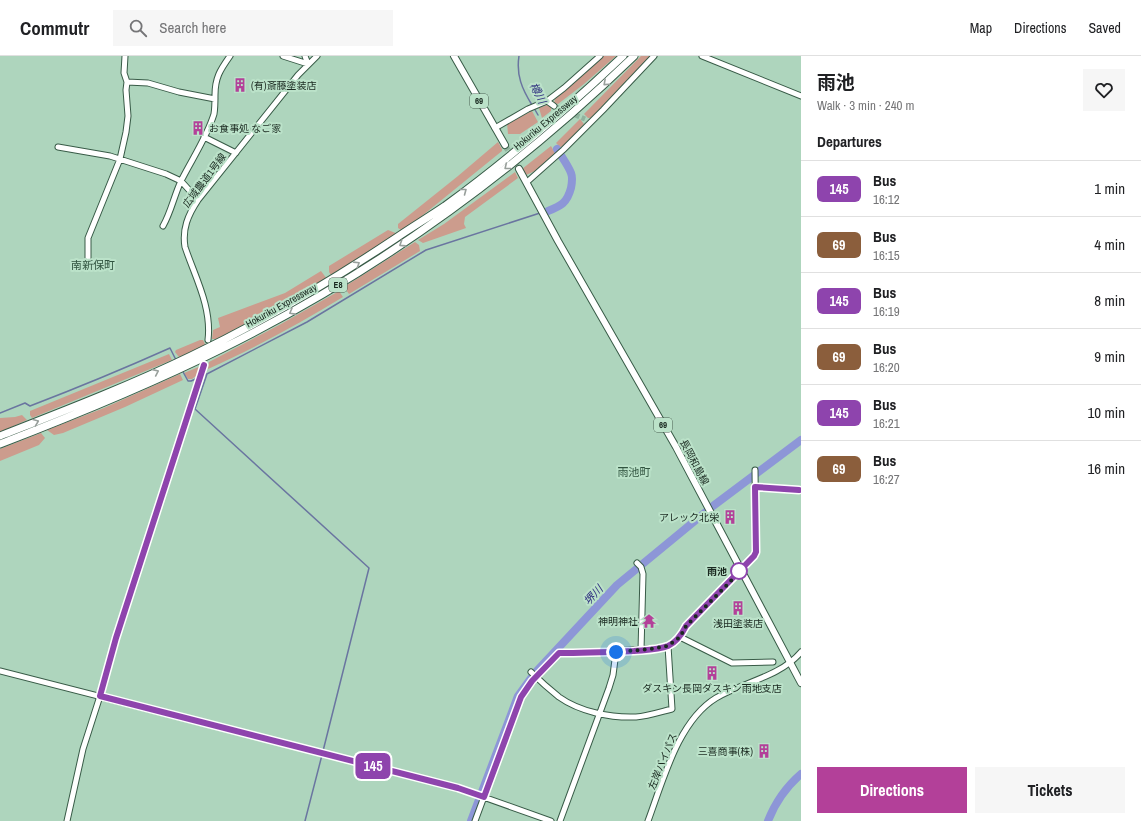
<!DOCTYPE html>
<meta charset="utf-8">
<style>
body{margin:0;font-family:"Archivo Narrow","Noto Sans JP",sans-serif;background:#f6f6f6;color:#202124;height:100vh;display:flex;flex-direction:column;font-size:15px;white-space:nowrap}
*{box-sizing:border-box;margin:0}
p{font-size:13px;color:#757577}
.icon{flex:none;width:22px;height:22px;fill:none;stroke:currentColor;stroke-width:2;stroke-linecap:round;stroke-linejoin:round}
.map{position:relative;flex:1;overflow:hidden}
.side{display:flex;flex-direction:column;background:#fff;width:340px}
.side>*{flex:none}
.badge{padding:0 8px;border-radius:6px;font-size:14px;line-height:26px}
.you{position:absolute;width:20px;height:20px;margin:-10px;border:3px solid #fff;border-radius:50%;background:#1a73e8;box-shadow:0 0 0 6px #1a73e833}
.map>.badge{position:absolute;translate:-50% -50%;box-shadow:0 0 0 2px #fff}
h2{padding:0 16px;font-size:15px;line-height:36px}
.round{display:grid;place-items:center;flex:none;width:42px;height:42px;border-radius:0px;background:#f6f6f6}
.head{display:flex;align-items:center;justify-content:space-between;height:68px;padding:0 16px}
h1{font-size:19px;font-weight:700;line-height:30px}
.primary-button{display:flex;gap:8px;margin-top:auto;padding:8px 16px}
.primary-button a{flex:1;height:46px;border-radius:0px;background:#b34099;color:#fff;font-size:16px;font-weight:700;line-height:46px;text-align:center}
.primary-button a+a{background:#f6f6f6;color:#202124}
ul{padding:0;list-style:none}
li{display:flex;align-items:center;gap:12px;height:56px;padding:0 16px;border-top:1px solid #e0e0e0}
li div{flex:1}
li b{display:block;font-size:15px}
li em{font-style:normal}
li .badge{min-width:44px;font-weight:700;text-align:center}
header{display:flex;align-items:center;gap:24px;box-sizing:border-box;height:56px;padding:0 20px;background:#fff;border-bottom:1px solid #e0e0e0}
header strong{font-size:19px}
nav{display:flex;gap:22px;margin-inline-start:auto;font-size:14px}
.search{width:280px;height:36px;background:#f6f6f6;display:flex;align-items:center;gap:10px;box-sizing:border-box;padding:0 14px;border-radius:0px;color:#757577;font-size:15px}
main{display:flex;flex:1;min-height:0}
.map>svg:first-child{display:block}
.green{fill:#cc9c8d}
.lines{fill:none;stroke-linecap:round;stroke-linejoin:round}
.stream{stroke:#6a75a0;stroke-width:1.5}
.river{stroke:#8d96d7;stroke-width:8}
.minor-tunnel{stroke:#90b39e;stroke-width:5;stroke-dasharray:5 2.5;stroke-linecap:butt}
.major-tunnel{stroke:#90b39e;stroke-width:6;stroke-dasharray:6 3;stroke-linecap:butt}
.minor-casing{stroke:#385b47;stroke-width:7}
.major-casing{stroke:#385b47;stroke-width:8}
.highway-casing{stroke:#385b47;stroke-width:9}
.minor{stroke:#fff;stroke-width:5}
.major{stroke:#fff;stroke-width:6}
.highway{stroke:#fff;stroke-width:7}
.oneway{stroke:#989f9b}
.line-casing{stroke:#fff;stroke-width:9}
.line{stroke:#8e44ad;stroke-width:6}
.walk{stroke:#1a2920;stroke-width:4;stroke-dasharray:0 7.2}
.stop-dot{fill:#fff;stroke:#8e44ad;stroke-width:2}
.labels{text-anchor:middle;stroke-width:4;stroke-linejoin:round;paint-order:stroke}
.shield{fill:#bbe2c9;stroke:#4a6053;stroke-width:1}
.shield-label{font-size:9px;font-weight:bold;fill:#1a2920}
.poi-label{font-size:10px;fill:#1a2920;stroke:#bbe2c9;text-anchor:end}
.street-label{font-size:10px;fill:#1a2920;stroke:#bbe2c9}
.stop-label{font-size:10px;font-weight:bold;fill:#1a2920;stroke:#bbe2c9;text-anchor:end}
.water-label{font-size:11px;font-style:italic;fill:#323380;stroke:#bbe2c9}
.neighbourhood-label{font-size:11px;fill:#315440;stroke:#bbe2c9}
</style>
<header>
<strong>Commutr</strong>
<div class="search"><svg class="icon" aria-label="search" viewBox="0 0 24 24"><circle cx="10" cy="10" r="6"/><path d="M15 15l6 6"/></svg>Search here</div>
<nav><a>Map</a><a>Directions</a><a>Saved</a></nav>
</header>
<main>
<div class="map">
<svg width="801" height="765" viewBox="0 0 801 765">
<rect width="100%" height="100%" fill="#aed5bd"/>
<path class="green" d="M603,0H616L584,28L558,48L554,47L555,43Z
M641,0H650C631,21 610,40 592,62H588L584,58Z
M547,49L552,51L551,53V55L542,62L539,52Z
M532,55L538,66L520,78H508L507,67Z
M580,63L584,68L564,90L560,91L556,87Z
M498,86L502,93V95L412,168L401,174L398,172V168L458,120Z
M551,90L555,97L535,115L526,119L522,113Z
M515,116L518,122L465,161L464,168L466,172L423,187L418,184L444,168Z
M388,174L398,178L331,219L329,216V210Z
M415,186L419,189L420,195L349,238L344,231Z
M321,215L327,223L217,283H212L213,274L220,271L218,262L285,237Z
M339,235L343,241C300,267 255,292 208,313L209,306L281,268Z
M200,284H203L205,288L204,290L179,301L175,296L176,294Z
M169,298L172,304L32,362L30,359V355Z
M201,310L199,318L192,323H188L184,317Z
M180,318L183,324L125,351L63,377L54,379L47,374L104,352Z
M22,359L27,364L0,376V362L15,361Z
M41,377L45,382L39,389L0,405V393Z"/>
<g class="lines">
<path class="stream" d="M519,0C516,19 522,33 532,49
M534,52L538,59
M182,314L188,325H191L198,322
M207,318L195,353L369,512L323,695
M203,320L307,266L426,194L540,157
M0,357L25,347L30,350C77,332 123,313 170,292L176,304
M305,765L322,699"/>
<path class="river" d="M548,155C561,150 567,147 571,132C572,127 573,122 571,117C568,109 561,100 557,93
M471,765L518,640L534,618L617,529L713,450L801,384
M768,765C775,747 786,731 801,718"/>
<path class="minor-tunnel" d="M554,50L585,63"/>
<path class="major-tunnel" d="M505,89L519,113"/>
<defs>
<path id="minor" d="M283,0L308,8L305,0
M702,0L801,40
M127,26L148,27L179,36L215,43
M547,45L554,50
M495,72L528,53L547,45L564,32L600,0
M204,81L236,97
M58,91L110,100L166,118L181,125L198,144
M527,126L563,94L603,54L654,0
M163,170C171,156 174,140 181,125C192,103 207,81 214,58C215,52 215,45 215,39C215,22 220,14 230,0
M88,206V182L120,103L126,76L128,60L126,34L127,26L124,17L125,0
M208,284C212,251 195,221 185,191C182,173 188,159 198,144L298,19L317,0
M755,431L799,434
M637,507L641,511L643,518L641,594
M680,581L732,607L773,606
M0,615L458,732L551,765
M531,616C540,625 549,633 559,641C580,656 611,662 636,661C648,660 660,656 672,653L668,590
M67,765L83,693L100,640L116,582L204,309
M475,765L521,641L532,625L559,597H583L660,592L668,590L680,581L686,569L754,500L756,496L755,414
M560,765L609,632L613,619L616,596
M648,765C663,725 678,665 716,642C743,626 780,621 801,596"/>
<path id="major" d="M454,0L505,89
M519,113L558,185L676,391L801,627"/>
<path id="highway" d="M0,380C64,355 129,330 191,300C262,266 330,226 396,182C412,171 429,161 445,150C508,104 567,53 623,0
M0,388C75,359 149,329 221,293C373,218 512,118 634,0"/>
</defs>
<use href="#minor" class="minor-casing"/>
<use href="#major" class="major-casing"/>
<use href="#highway" class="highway-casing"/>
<use href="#minor" class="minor"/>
<use href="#major" class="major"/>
<use href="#highway" class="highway"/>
</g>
<defs><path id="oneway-chevron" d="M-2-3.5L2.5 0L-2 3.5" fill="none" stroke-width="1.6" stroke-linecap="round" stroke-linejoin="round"/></defs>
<g class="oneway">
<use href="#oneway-chevron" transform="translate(606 27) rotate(138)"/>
<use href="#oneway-chevron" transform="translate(507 111) rotate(141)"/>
<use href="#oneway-chevron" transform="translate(464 135) rotate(-37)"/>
<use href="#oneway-chevron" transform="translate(402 188) rotate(147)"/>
<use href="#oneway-chevron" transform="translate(357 208) rotate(-32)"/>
<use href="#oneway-chevron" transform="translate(292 256) rotate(151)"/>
<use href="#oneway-chevron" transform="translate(156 316) rotate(-24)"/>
<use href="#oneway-chevron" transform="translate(36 366) rotate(-22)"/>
</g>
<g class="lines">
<defs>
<path id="line" d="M204,309L116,582L100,640L458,732L484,741L521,641L532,625L559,597C584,597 609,596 634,595C644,594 658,594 668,590C677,586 682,578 686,570L754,500L756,496L755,431L799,434"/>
</defs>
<use href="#line" class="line-casing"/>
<use href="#line" class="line"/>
<path class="walk" d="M616,596L651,593L668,590L680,581L686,570L730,526L739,515"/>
</g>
<defs>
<symbol id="building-bare" viewBox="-9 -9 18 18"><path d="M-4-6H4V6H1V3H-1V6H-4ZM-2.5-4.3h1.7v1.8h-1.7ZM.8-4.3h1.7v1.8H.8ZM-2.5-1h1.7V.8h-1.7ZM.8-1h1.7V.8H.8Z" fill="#b34099" stroke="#bbe2c9" stroke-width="2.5" paint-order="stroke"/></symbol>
<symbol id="temple-bare" viewBox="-9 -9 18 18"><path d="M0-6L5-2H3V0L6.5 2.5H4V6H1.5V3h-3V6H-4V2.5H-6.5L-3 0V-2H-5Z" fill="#b34099" stroke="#bbe2c9" stroke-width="2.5" paint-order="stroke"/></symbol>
</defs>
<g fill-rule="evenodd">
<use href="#building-bare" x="230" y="19" width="20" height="20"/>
<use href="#building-bare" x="188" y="62" width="20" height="20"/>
<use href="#building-bare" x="720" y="451" width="20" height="20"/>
<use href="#building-bare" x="728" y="542" width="20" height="20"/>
<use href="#temple-bare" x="639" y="555" width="20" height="20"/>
<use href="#building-bare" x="702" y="607" width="20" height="20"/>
<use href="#building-bare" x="754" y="685" width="20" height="20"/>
</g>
<circle class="stop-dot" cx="739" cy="515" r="8"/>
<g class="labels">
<g class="shield">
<rect x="470" y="38" width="18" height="14" rx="3"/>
<rect x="329" y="222" width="18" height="14" rx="3"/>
<rect x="654" y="362" width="18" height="14" rx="3"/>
</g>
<g class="shield-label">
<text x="479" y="48">69</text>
<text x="338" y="232">E8</text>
<text x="663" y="372">69</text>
</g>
<g class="poi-label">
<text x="251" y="33" text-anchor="start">(有)斎藤塗装店</text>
<text x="209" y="76" text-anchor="start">お食事処 なご家</text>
<text x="719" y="465">アレック北栄</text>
<text x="638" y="569">神明神社</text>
<text x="738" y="571" text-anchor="middle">浅田塗装店</text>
<text x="712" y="636" text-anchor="middle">ダスキン長岡ダスキン雨地支店</text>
<text x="753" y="699">三喜商事(株)</text>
</g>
<g class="street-label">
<text transform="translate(545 66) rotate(-40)" y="4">Hokuriku Expressway</text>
<text transform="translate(204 124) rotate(-53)" y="4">広域農道1号線</text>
<text transform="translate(281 249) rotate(-29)" y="4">Hokuriku Expressway</text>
<text transform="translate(695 406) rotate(62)" y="4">長岡和島線</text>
<text transform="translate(662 705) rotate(-68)" y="4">左岸バイパス</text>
</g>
<g class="stop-label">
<text x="727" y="519">雨池</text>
</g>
<g class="water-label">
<text transform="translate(538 37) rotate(63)" y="4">樽川</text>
<text transform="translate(593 539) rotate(-47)" y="4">堺川</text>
</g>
<g class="neighbourhood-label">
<text x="93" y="213">南新保町</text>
<text x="634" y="420">雨池町</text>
</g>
</g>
</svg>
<div class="you" style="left:616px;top:596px"></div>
<b class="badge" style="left:373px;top:710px;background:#8e44ad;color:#fff">145</b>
</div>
<section class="side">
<div class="head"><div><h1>雨池</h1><p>Walk · 3 min · 240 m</p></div><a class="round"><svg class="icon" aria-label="heart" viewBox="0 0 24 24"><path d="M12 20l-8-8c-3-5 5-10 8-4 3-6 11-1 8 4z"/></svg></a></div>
<h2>Departures</h2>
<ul>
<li><span class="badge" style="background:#8e44ad;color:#fff">145</span><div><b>Bus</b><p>16:12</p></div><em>1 min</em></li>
<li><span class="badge" style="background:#8b5e3c;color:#fff">69</span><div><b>Bus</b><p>16:15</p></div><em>4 min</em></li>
<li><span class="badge" style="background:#8e44ad;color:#fff">145</span><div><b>Bus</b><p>16:19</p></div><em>8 min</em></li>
<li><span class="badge" style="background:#8b5e3c;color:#fff">69</span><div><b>Bus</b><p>16:20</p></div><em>9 min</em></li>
<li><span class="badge" style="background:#8e44ad;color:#fff">145</span><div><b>Bus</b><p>16:21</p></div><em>10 min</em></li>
<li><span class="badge" style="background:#8b5e3c;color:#fff">69</span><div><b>Bus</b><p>16:27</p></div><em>16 min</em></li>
</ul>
<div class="primary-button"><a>Directions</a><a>Tickets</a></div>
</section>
</main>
